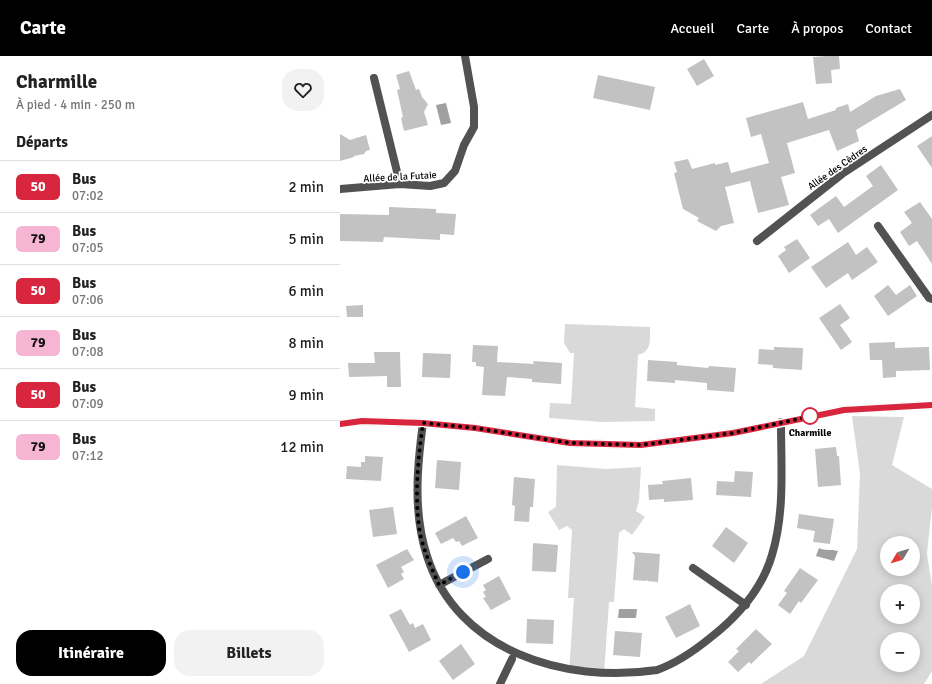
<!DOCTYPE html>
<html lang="fr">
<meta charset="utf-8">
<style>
body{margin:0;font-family:Signika,sans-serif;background:#f2f2f2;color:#222;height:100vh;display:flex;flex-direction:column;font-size:15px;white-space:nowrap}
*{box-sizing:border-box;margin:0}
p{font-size:13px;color:#767676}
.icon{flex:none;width:22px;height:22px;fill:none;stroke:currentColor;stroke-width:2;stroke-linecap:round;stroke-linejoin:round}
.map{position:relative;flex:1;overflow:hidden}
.drawer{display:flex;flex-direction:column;background:#fff;width:340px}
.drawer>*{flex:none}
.badge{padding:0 8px;border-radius:6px;font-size:14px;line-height:26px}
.needle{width:26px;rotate:232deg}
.fabs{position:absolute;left:540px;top:480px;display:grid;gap:8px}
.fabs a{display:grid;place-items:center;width:40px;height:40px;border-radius:50%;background:#fff;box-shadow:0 2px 10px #0003;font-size:20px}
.you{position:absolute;width:20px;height:20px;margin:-10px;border:3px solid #fff;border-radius:50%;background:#1a73e8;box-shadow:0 0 0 6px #1a73e833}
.map>.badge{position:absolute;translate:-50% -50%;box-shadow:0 0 0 2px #fff}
h2{padding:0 16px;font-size:15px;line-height:36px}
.round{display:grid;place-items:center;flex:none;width:42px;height:42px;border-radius:16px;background:#f2f2f2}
.summary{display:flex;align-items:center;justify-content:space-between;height:68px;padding:0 16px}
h1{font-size:19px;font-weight:700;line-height:30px}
.action{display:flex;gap:8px;margin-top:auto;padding:8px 16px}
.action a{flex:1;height:46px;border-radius:16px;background:#000;color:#fff;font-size:16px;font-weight:700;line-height:46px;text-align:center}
.action a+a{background:#f2f2f2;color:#222}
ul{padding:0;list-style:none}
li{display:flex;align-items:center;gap:12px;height:52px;padding:0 16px;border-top:1px solid #e0e0e0}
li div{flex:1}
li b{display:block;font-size:15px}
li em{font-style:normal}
li .badge{min-width:44px;font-weight:700;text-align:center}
header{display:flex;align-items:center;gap:24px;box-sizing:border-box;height:56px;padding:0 20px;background:#000;color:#fff}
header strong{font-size:19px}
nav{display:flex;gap:22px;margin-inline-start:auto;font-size:14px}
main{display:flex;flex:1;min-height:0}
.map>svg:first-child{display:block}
.green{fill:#d9d9d9;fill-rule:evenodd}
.water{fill:#a0a0a0}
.building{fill:#c2c2c2}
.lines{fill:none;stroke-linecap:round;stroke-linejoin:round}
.minor{stroke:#525252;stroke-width:8}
.tertiary{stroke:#525252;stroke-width:8}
.line-casing{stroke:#fff;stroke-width:9}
.line{stroke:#d7263d;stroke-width:6}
.walk{stroke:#000;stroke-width:4;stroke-dasharray:0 7.2}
.stop-dot{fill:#fff;stroke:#d7263d;stroke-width:2}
.labels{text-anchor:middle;stroke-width:3.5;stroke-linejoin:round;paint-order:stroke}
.street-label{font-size:10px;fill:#000;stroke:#fff}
.stop-label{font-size:10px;font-weight:bold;fill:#000;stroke:#fff}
</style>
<header>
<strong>Carte</strong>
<nav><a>Accueil</a><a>Carte</a><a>À propos</a><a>Contact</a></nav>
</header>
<main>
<section class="drawer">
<div class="summary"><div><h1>Charmille</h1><p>À pied · 4 min · 250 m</p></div><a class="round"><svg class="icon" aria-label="heart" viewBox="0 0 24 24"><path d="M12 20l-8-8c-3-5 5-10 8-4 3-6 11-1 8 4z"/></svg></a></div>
<h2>Départs</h2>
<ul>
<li><span class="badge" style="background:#d7263d;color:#fff">50</span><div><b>Bus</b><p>07:02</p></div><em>2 min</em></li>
<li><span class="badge" style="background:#f5b5d3;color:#111">79</span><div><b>Bus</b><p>07:05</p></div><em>5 min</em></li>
<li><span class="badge" style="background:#d7263d;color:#fff">50</span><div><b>Bus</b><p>07:06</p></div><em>6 min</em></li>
<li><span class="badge" style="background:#f5b5d3;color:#111">79</span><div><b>Bus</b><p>07:08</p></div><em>8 min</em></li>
<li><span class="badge" style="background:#d7263d;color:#fff">50</span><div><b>Bus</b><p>07:09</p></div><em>9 min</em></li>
<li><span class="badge" style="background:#f5b5d3;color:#111">79</span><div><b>Bus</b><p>07:12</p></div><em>12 min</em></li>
</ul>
<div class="action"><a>Itinéraire</a><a>Billets</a></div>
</section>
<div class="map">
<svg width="592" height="628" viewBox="0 0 592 628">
<rect width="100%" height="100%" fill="#fff"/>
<path class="green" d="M225,268L310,271C310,283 312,296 298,299L295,351L315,353V365L262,366L209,362L210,347L231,348L234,297H230L224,287Z
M512,360L564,361L552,409L592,433V450L587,498L592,530V615L584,628H421L464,600L517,493L520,418ZM547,487H573V513H547ZM547,535H573V561H547ZM547,583H573V609H547Z
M217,409L266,413L301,411L299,445L296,455L305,461L292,479L284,473L279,477L274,546H269L264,618L246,619L229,617L234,542H228L232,474L227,470L219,474L208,456L216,451Z"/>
<path class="water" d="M106,47L111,67L101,69L96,49Z
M479,492C485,495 491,493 498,495L494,505L476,500Z
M279,553H297L296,562H278Z"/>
<path class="building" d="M487,0H499L500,13L491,14L492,27L476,28L473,1Z
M364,3L374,20L357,30L347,13Z
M69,15L76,34L79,33L82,41L88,48L84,56L88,69L64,75L61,62L63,61L57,34L60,33L56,19Z
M258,19L315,31L310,54L253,42Z
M560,33L566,44L516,74L519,85L497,95L489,74L447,87L455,117L441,121L449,149L418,157L410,125L385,131L394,167L381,170L376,175L357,165L359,162L343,153L334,117L337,116L334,106L348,103L352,113L375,107V109L388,106L391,117L429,107L421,78L411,81L406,62L463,46L468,63L496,54V52L508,48L510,56L536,40Z
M0,78L10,84L26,79L30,94L26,95L24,98L14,100V101L0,105Z
M592,80V112L577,90Z
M541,109L558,134L498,177L489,163L478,170L470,159L496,140L504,151L533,130L526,120Z
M580,146L592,163V208L577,185L569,190L560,176L572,167L564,156Z
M49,151L96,153V157L116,158L114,179L100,178V184L44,181L43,186L0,185V158L49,159Z
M457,183L470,202L449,217L438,200L446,194L444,191Z
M508,186L516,199L527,191L538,206L512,224L508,217L486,232L471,211Z
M548,229L556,239L570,229L577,240L548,260L534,240Z
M500,248L510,262L500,269L512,286L501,294L479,262Z
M23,249V261H7L6,250Z
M555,286V292L589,291L590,314L556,315V321L543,322L542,304H530L529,287Z
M133,289L158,290L157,306L194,308L193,305L222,307L221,328L192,326V323L167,321L165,340L142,339L144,311L136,310V306H132Z
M434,291L463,292L462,314L433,312V309L418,308L419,293L434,294Z
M34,296H60L61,331H47V320L9,321L8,307H35Z
M83,297L111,298L110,322L82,321Z
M308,304L337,306V309L368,312L369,310L396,312L394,336L367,334V327L335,324V327L307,325Z
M496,391L497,400H499L501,429L478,431L475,393Z
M25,400L43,401L41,425L6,423L7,410L21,411V406H25Z
M97,404L121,406L119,434L95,432Z
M395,415L413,416L411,441L376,439L377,425L394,426Z
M174,421L195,423L193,451H190L189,466L174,465L175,450L172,449Z
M351,422L353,444L324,446V443L309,444L308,429L323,428L322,425Z
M53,451L57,478L33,481L29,454Z
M459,458L494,463L490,488L473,486L475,475L457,472Z
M126,460L138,482L122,490L119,485L116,486L113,482L101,488L95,477Z
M386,471L408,487L394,507L372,490Z
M193,487L218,489L216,516L192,515Z
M67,493L74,504L61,511L64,516L61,518L64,523L48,532L36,509Z
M292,496L320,498L318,526L307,525L306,523V525L293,524L295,500Z
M460,512L478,524L461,547L459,545L450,558L438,549L447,537L444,535Z
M159,520L171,543L151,554L143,542L146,541L143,536L146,534L143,529Z
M350,548L360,570L336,582L325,561Z
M61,553L70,569L73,567L75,572L83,568L91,584L69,596L49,559Z
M187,563L214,564L213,588L186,587Z
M416,573L432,588L411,608L409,606L398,616L388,606L399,595L396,593Z
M275,575L302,577L300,601L273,599Z
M121,588L135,608L113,624L99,605Z"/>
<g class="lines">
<path class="minor" d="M34,22L60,128
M0,133L60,128L90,130L104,127L115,115L124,89L134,71V51L125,0
M538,170L589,242L592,243
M417,185L502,118L592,59
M83,367C77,411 73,457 87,500C117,595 224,628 317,614C337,607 354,595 370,582C397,561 422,533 432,499C445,456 441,411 441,366
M353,512L406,549
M99,529L148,503
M160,628L172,603"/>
<path class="tertiary" d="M0,368L22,365L83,367L135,372L230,387L301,389L393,377L504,354L592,349"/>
</g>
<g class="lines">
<defs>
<path id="line" d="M0,368L22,365L83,367L135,372L230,387L301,389L393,377L504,354L592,349"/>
</defs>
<use href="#line" class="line-casing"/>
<use href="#line" class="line"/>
<path class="walk" d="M123,516L99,529C92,513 84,496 80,477C74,441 78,403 83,367L135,372L230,387L301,389L393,377L473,360H470"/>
</g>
<circle class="stop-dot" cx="470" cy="360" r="8"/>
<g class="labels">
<g class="street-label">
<text transform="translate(497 111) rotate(-35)" y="4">Allée des Cèdres</text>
<text transform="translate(60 120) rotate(-3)" y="4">Allée de la Futaie</text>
</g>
<g class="stop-label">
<text x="470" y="380">Charmille</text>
</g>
</g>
</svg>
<div class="fabs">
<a><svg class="needle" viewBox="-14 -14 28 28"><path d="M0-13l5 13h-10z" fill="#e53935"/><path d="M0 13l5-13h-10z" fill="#767676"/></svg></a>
<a>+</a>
<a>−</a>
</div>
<div class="you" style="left:123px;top:516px"></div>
</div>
</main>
